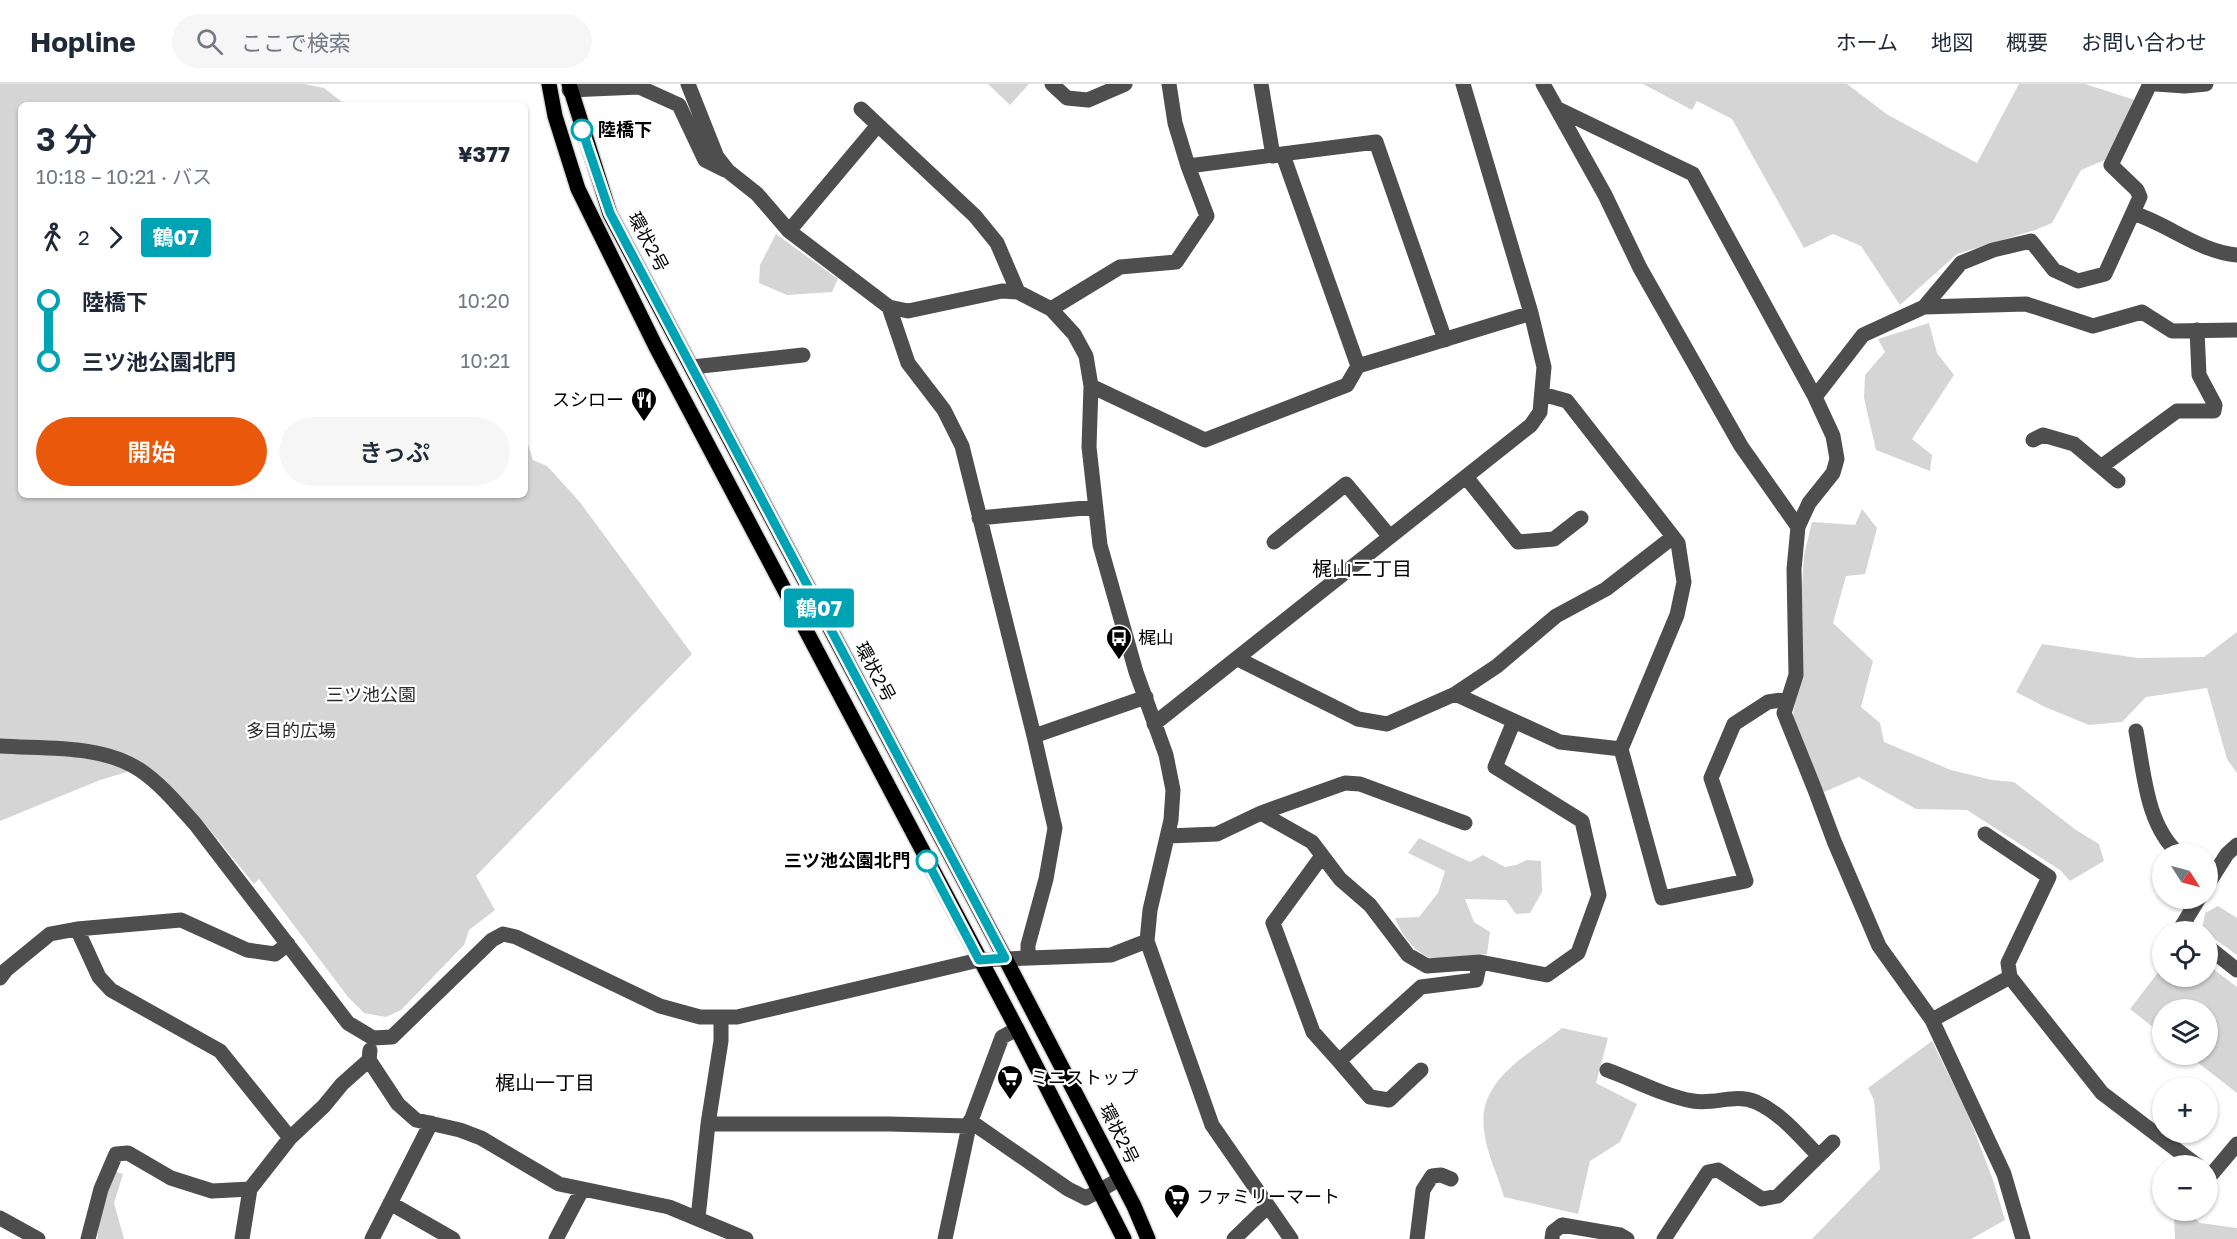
<!DOCTYPE html>
<html lang="ja">
<meta charset="utf-8">
<style>
body{margin:0;font-family:"Golos Text","Noto Sans JP",sans-serif;background:#f6f6f7;color:#1f2937;height:100vh;display:flex;flex-direction:column;font-size:22px;white-space:nowrap}
*{box-sizing:border-box;margin:0}
p{font-size:20px;color:#747a83}
.icon{flex:none;width:33px;height:33px;fill:none;stroke:currentColor;stroke-width:2;stroke-linecap:round;stroke-linejoin:round}
.map{position:relative;flex:1;overflow:hidden}
.panel{position:absolute;left:18px;top:18px;width:510px;height:396px;display:flex;flex-direction:column;background:#fff;border-radius:9px;box-shadow:0 2px 4px #0004}
.panel>*{flex:none}
.badge{padding:0 12px;border-radius:4px;font-size:21px;line-height:39px}
.needle{width:39px;rotate:126deg}
.tools{position:absolute;left:2152px;top:759px;display:grid;gap:12px}
.tools a{display:grid;place-items:center;width:66px;height:66px;border-radius:50%;background:#fff;box-shadow:0 2px 4px #0004;font-size:30px}
.map>.badge{position:absolute;translate:-50% -50%;box-shadow:0 0 0 3px #fff}
.legs{display:flex;align-items:center;gap:9px;height:66px;padding:0 18px;font-size:20px}
.legs p{margin-inline-start:auto}
.headline{display:flex;align-items:center;justify-content:space-between;height:102px;padding:0 18px}
h1{font-size:33px;font-weight:600;line-height:45px}
.action{display:flex;gap:12px;margin-top:auto;padding:12px 18px}
.action a{flex:1;height:69px;border-radius:36px;background:#ea580c;color:#fff;font-size:24px;font-weight:600;line-height:69px;text-align:center}
.action a+a{background:#f6f6f7;color:#1f2937}
ul{padding:0 18px;list-style:none}
li{display:flex;align-items:center;gap:21px;height:60px;font-size:22px}
li i{display:grid;place-items:center;width:9px;height:100%;margin:0 8px;background:currentColor}
li i::after{content:'';width:15px;height:15px;margin:-8px;border:4px solid;border-radius:50%;background:#fff}
li p{margin-inline-start:auto}
li:first-child i{background:linear-gradient(#0000 50%,currentColor 0)}
li:last-child i{background:linear-gradient(currentColor 50%,#0000 0)}
header{display:flex;align-items:center;gap:36px;box-sizing:border-box;height:84px;padding:0 30px;background:#fff;border-bottom:2px solid #e0e1e3}
header strong{font-size:28px}
nav{display:flex;gap:33px;margin-inline-start:auto;font-size:21px}
.search{width:420px;height:54px;background:#f6f6f7;display:flex;align-items:center;gap:15px;box-sizing:border-box;padding:0 21px;border-radius:33px;color:#747a83;font-size:22px}
.map>svg:first-child{display:block}
.green{fill:#d5d5d5}
.lines{fill:none;stroke-linecap:round;stroke-linejoin:round}
.major-casing{stroke:#dbdbdb;stroke-width:18}
.minor{stroke:#4e4e4e;stroke-width:15}
.major{stroke:#000;stroke-width:15}
.line-1-casing{stroke:#fff;stroke-width:14}
.line-1{stroke:#00a3b4;stroke-width:9}
.stop-1-dot{fill:#fff;stroke:#00a3b4;stroke-width:3}
.labels{text-anchor:middle;stroke-width:4.5;stroke-linejoin:round;paint-order:stroke}
.stop-label{font-size:18px;font-weight:bold;fill:#000;stroke:#fff;text-anchor:start}
.street-label{font-size:18px;fill:#000;stroke:#fff}
.poi-label{font-size:18px;fill:#000;stroke:#fff;text-anchor:start}
.park-label{font-size:18px;fill:#2c2c2c;stroke:#fff}
.neighbourhood-label{font-size:20px;fill:#000;stroke:#fff}
</style>
<header>
<strong>Hopline</strong>
<div class="search"><svg class="icon" aria-label="search" viewBox="0 0 24 24"><circle cx="10" cy="10" r="6"/><path d="M15 15l6 6"/></svg>ここで検索</div>
<nav><a>ホーム</a><a>地図</a><a>概要</a><a>お問い合わせ</a></nav>
</header>
<div class="map">
<svg width="2237" height="1155" viewBox="0 0 2237 1155">
<rect width="100%" height="100%" fill="#fff"/>
<path class="green" d="M0,0H304L324,4L346,21H21V411H525V351L533,376L547,382L579,417L692,570L476,792L495,826L469,846L464,861L401,926L386,933L364,929L348,913L259,795L254,800L200,734L144,683L100,696L0,737Z
M988,0H1029L1010,21Z
M1643,0H1847L1888,31L1977,79L2019,0H2085L2135,16L2105,76L2081,86L2052,139L2035,146L1957,170L1900,221L1861,162L1833,150L1804,164L1732,35L1697,17L1692,26Z
M776,150L838,195L832,208L787,211L759,199L760,181Z
M1929,239L1937,269L1954,291L1912,355L1932,371L1930,387L1876,366L1864,314L1865,291L1885,268L1878,255Z
M1862,425L1877,444L1865,490L1846,492L1833,539L1873,577L1861,623L1880,639L1884,658L1951,686L1992,696L2014,698L2076,746L2099,760L2104,777L2070,797L2060,786L1967,726L1916,725L1859,693L1824,708L1792,634L1801,592V518L1804,471L1812,438L1855,441Z
M2237,548V689L2227,675L2207,604L2146,613L2122,638L2089,641L2045,623L2016,608L2042,560L2138,574L2204,573Z
M1419,754L1470,778L1483,771L1505,783L1516,781L1527,776L1541,777L1542,808L1530,829L1516,830L1506,816L1465,815L1474,838L1490,848L1487,870C1473,871 1452,877 1439,876C1417,873 1402,852 1395,834L1419,833L1438,809L1445,787L1408,769Z
M2218,822L2237,834V871L2208,850V848L2202,846L2205,829Z
M2208,881L2237,903V1009L2188,971L2208,970V926H2163V951L2130,925L2163,882V892H2208Z
M1562,944L1608,954L1596,999L1637,1020L1620,1058L1590,1077L1578,1130L1504,1113C1498,1092 1486,1068 1484,1046C1477,995 1529,971 1562,944Z
M1932,957L1967,1028L1993,1096L2005,1136L1971,1155H1812L1880,1085L1874,1016L1868,1004Z
M116,1088L123,1090L114,1119L124,1155H97L103,1114Z
M2174,1127H2186L2200,1139L2237,1144V1155H2175Z"/>
<g class="lines">
<defs>
<path id="major" d="M549,0L555,32L578,105L656,263L1017,945L1124,1155
M569,0L610,130L1005,874L1134,1122L1148,1155"/>
</defs>
<use href="#major" class="major-casing"/>
<path class="minor" d="M688,0L717,73L728,87L757,110L789,147L889,223L908,227L1002,207L1018,208L1051,225L1074,250L1086,272L1091,302L1089,363L1100,461L1136,588L1166,671L1173,706L1171,736L1150,826L1147,857L1212,1041L1291,1155
M1052,0L1067,14L1088,16L1125,0
M1169,0L1175,39L1188,82
M1261,0L1273,72
M1543,0L1605,111L1640,184L1741,362L1798,443
M2156,0L2185,2L2206,0
M569,6L639,3L679,21L705,76L725,86
M861,25L878,41
M1558,25L1693,90L1815,313L1833,352L1837,375L1833,389L1809,419L1798,443L1794,485L1796,591L1784,629L1815,706L1834,757L1879,862L1932,936L2004,1090L2023,1155
M1283,71L1358,282
M2133,129C2168,140 2200,168 2237,171
M789,147L878,41L975,132L997,159L1018,208
M889,223L908,279L944,326L962,362L1034,652L1055,744L1046,795L1028,861V873
M1924,223L2026,220L2093,242L2142,228L2172,247L2237,246
M1051,225L1120,183L1176,178L1207,132L1188,82L1376,58L1445,256
M692,283L803,271
M1091,302L1205,356L1347,301L1358,282L1531,229
M1542,310L1567,317L1678,459L1684,498L1677,531L1621,665L1662,814L1746,797L1711,694L1734,640L1768,618L1788,615
M1815,313L1863,251L1924,223L1961,179L1993,166L2031,157L2054,186L2078,197L2105,190L2140,113L2137,106L2111,81L2150,0
M2033,356L2043,351L2074,360L2118,397
M2102,382L2177,327H2214L2215,321L2199,291L2197,246
M1466,393L1518,458L1554,455L1581,434
M979,434L1095,423
M1274,458L1346,400L1390,453
M1238,575L1358,635L1387,640L1455,610L1560,658L1621,665
M1455,610L1497,582L1556,532L1606,505L1673,453
M1154,640L1531,341L1540,328L1544,283L1531,229L1463,0
M2136,647C2144,688 2146,741 2179,770
M1034,652L1146,613
M0,662C45,665 101,660 140,686C161,700 179,722 196,741L348,939L373,954L392,953L492,856L503,850L516,853L660,922L700,933H737L979,876L1111,871L1147,857
M1261,729L1312,758L1340,795L1370,821L1408,871L1427,882L1480,878
M1985,750L2049,793L2008,879L2010,893
M1168,752L1217,750L1261,729L1345,699L1360,700L1465,739
M1322,772L1273,839L1313,948L1339,977L1421,903L1476,896L1480,878L1547,891L1578,869L1599,811L1582,737L1495,683L1514,637
M2208,800L2227,770L2237,761
M77,845L99,893L111,906L220,967L290,1054
M2188,848L2182,842L2199,814
M2208,863L2237,886
M0,894L6,886L50,850L77,845L181,836L247,866L275,870L288,860
M1932,936L2010,893L2102,1009L2198,1082
M369,976L398,1020L416,1036L460,1046L481,1054L559,1100L669,1123L746,1155
M1339,977L1370,1013L1389,1016L1421,986
M1607,986C1635,996 1664,1012 1693,1017C1715,1021 1735,1009 1756,1018C1781,1029 1800,1053 1819,1072
M970,1037L1068,1105L1086,1114L1120,1095
M708,1040H889L969,1042
M2208,1089L2211,1091L2237,1060
M390,1119L453,1155
M0,1134L38,1155
M698,1134L708,1040L721,957V934
M88,1155L101,1105L116,1070L128,1069L171,1094L212,1107L250,1105
M242,1155L250,1105L290,1054L324,1022L342,1000L369,976L370,966
M372,1155L431,1039
M556,1155L582,1106
M945,1155L969,1042L1002,953L1017,945
M1234,1155L1267,1123
M1417,1155L1423,1106L1432,1092L1441,1091L1451,1095
M1552,1155L1553,1148L1562,1141L1620,1151L1627,1155
M1664,1155L1708,1088L1718,1086L1762,1115L1778,1112L1833,1058"/>
<use href="#major" class="major"/>
</g>
<g class="lines">
<defs>
<path id="line-1" d="M582,46L610,129L1005,874L979,876L927,777"/>
</defs>
<use href="#line-1" class="line-1-casing"/>
<use href="#line-1" class="line-1"/>
</g>
<defs>
<symbol id="restaurant-pin" viewBox="-11 -11 22 30"><path d="M0 17L-7.5 6A9.5 9.5 0 1 1 7.5 6Z" fill="#000" stroke="#fff"/><path d="M-5-6h1v4h1v-4h1v4h1v-4h1v5L-1.5 .5V6h-2V.5L-5-1ZM5-6V6H3V1.5H1.5Q1.5-4 5-6Z" fill="#fff"/></symbol>
<symbol id="bus-pin" viewBox="-11 -11 22 30"><path d="M0 17L-7.5 6A9.5 9.5 0 1 1 7.5 6Z" fill="#000" stroke="#fff"/><path d="M-5-6H5V4H4V6H2V4H-2V6H-4V4H-5ZM-3.5-4V0h7V-4ZM-3.5 1.2v1.5H-2V1.2ZM2 1.2v1.5H3.5V1.2Z" fill="#fff"/></symbol>
<symbol id="supermarket-pin" viewBox="-11 -11 22 30"><path d="M0 17L-7.5 6A9.5 9.5 0 1 1 7.5 6Z" fill="#000" stroke="#fff"/><path d="M-6-5.5h2.5l.6 2H6L4.5 2H-2.5L-4.4-4H-6ZM-1.5 3.2a1.3 1.3 0 1 0 .1 0ZM3 3.2a1.3 1.3 0 1 0 .1 0Z" fill="#fff"/></symbol>
</defs>
<g fill-rule="evenodd">
<use href="#restaurant-pin" x="629" y="301" width="30" height="40"/>
<use href="#bus-pin" x="1104" y="539" width="30" height="40"/>
<use href="#supermarket-pin" x="995" y="979" width="30" height="40"/>
<use href="#supermarket-pin" x="1162" y="1098" width="30" height="40"/>
</g>
<g class="stop-1-dot">
<circle cx="582" cy="46" r="10"/>
<circle cx="927" cy="777" r="10"/>
</g>
<g class="labels">
<g class="stop-label">
<text x="598" y="52">陸橋下</text>
<text x="910" y="783" text-anchor="end">三ツ池公園北門</text>
</g>
<g class="street-label">
<text transform="translate(648 158) rotate(62)" y="6">環状2号</text>
<text transform="translate(875 588) rotate(62)" y="6">環状2号</text>
<text transform="translate(1119 1050) rotate(63)" y="6">環状2号</text>
</g>
<g class="poi-label">
<text x="624" y="322" text-anchor="end">スシロー</text>
<text x="1138" y="560">梶山</text>
<text x="1030" y="1000">ミニストップ</text>
<text x="1196" y="1119">ファミリーマート</text>
</g>
<g class="park-label">
<text x="371" y="617">三ツ池公園</text>
<text x="291" y="653">多目的広場</text>
</g>
<g class="neighbourhood-label">
<text x="1362" y="492">梶山二丁目</text>
<text x="545" y="1006">梶山一丁目</text>
</g>
</g>
</svg>
<div class="tools">
<a><svg class="needle" viewBox="-14 -14 28 28"><path d="M0-13l5 13h-10z" fill="#e53935"/><path d="M0 13l5-13h-10z" fill="#747a83"/></svg></a>
<a><svg class="icon" aria-label="locate" viewBox="0 0 24 24"><circle cx="12" cy="12" r="6"/><path d="M12 2v4M12 18v4M2 12h4M18 12h4"/></svg></a>
<a><svg class="icon" aria-label="layers" viewBox="0 0 24 24"><path d="M12 4l9 5-9 5-9-5zM3 14l9 5 9-5"/></svg></a>
<a>+</a>
<a>−</a>
</div>
<b class="badge" style="left:819px;top:524px;background:#00a3b4;color:#fff">鶴07</b>
<section class="panel">
<div class="headline"><div><h1>3 分</h1><p>10:18 – 10:21 · バス</p></div><b>¥377</b></div>
<div class="legs"><svg class="icon" aria-label="walk" viewBox="0 0 24 24"><circle cx="13" cy="4" r="2"/><path d="M13 8l-2 6 4 7M11 14l-3 7M7 12l3-4h3l4 4"/></svg>2<svg class="icon" aria-label="forward" viewBox="0 0 24 24"><path d="M9 5l7 7-7 7"/></svg><b class="badge" style="background:#00a3b4;color:#fff">鶴07</b></div>
<ul>
<li><i style="color:#00a3b4"></i><b>陸橋下</b><p>10:20</p></li>
<li><i style="color:#00a3b4"></i><b>三ツ池公園北門</b><p>10:21</p></li>
</ul>
<div class="action"><a>開始</a><a>きっぷ</a></div>
</section>
</div>
